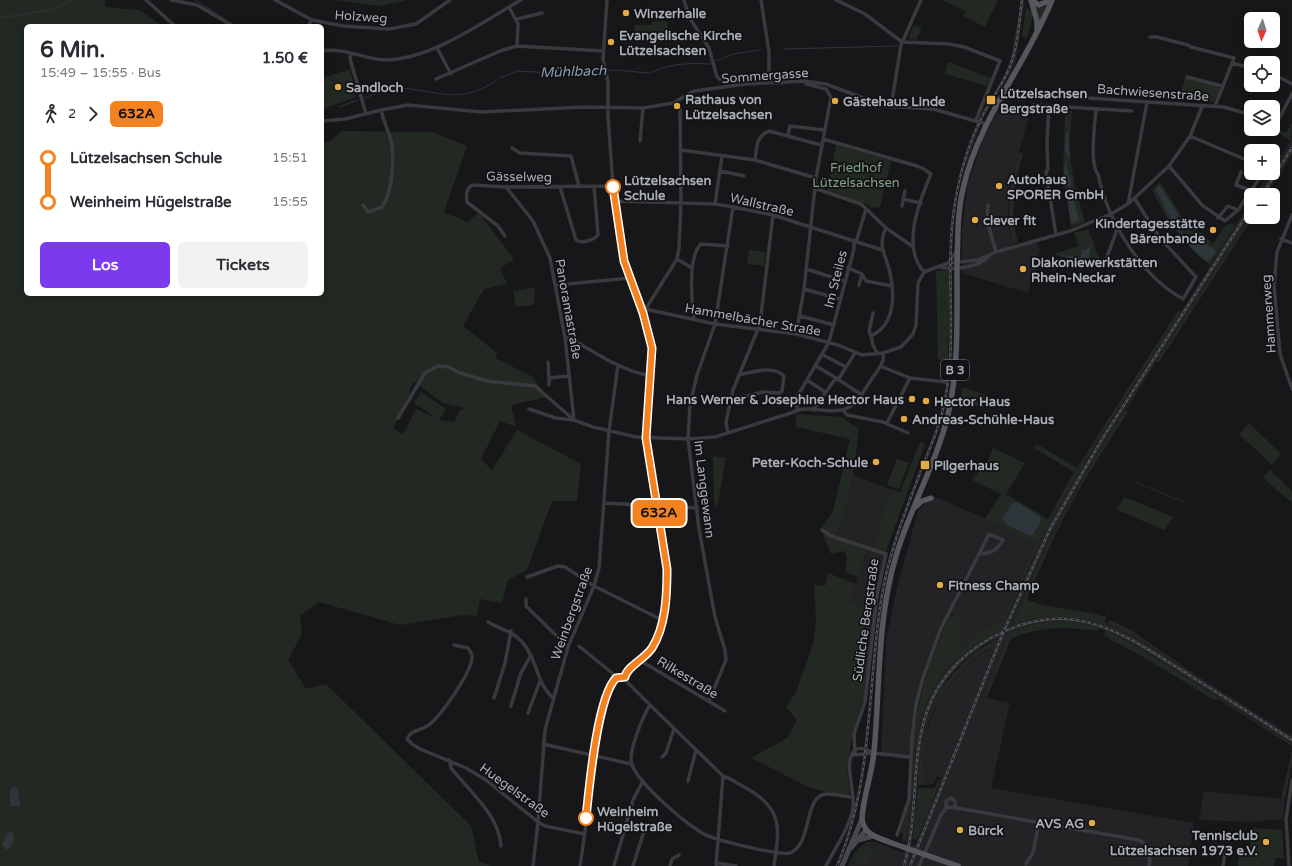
<!DOCTYPE html>
<html lang="de">
<meta charset="utf-8">
<style>
body{margin:0;font-family:"Varela Round",sans-serif;background:#f2f2f3;color:#2b2b33;height:100vh;display:flex;flex-direction:column;font-size:15px;white-space:nowrap}
*{box-sizing:border-box;margin:0}
p{font-size:13px;color:#7c7c81}
.icon{flex:none;width:22px;height:22px;fill:none;stroke:currentColor;stroke-width:2;stroke-linecap:round;stroke-linejoin:round}
.map{position:relative;flex:1;overflow:hidden}
.side{position:absolute;left:24px;top:24px;width:300px;height:272px;display:flex;flex-direction:column;background:#fff;border-radius:6px;box-shadow:0 2px 10px #0003}
.side>*{flex:none}
.badge{padding:0 8px;border-radius:6px;font-size:14px;line-height:26px}
.needle{width:26px;rotate:183deg}
.fabs{position:absolute;left:1244px;top:12px;display:grid;gap:8px}
.fabs a{display:grid;place-items:center;width:36px;height:36px;border-radius:6px;background:#fff;box-shadow:0 2px 10px #0003;font-size:20px}
.map>.badge{position:absolute;translate:-50% -50%;box-shadow:0 0 0 2px #fff}
.legs{display:flex;align-items:center;gap:6px;height:44px;padding:0 16px;font-size:13px}
.legs p{margin-inline-start:auto}
.head{display:flex;align-items:center;justify-content:space-between;height:68px;padding:0 16px}
h1{font-size:22px;font-weight:700;line-height:30px}
.primary-button{display:flex;gap:8px;margin-top:auto;padding:8px 16px}
.primary-button a{flex:1;height:46px;border-radius:6px;background:#7c3aed;color:#fff;font-size:16px;font-weight:700;line-height:46px;text-align:center}
.primary-button a+a{background:#f2f2f3;color:#2b2b33}
ul{padding:0 16px;list-style:none}
li{display:flex;align-items:center;gap:14px;height:44px;font-size:15px}
li i{display:grid;place-items:center;width:6px;height:100%;margin:0 5px;background:currentColor}
li i::after{content:'';width:10px;height:10px;margin:-5px;border:3px solid;border-radius:50%;background:#fff}
li p{margin-inline-start:auto}
li:first-child i{background:linear-gradient(#0000 50%,currentColor 0)}
li:last-child i{background:linear-gradient(currentColor 50%,#0000 0)}
.map>svg:first-child{display:block}
.built{fill:#232326;fill-rule:evenodd}
.green{fill:#222922;fill-rule:evenodd}
.water{fill:#2e363c}
.lines{fill:none;stroke-linecap:round;stroke-linejoin:round}
.stream{stroke:#2e363c;stroke-width:1}
.street{stroke:#39393e;stroke-width:3.5}
.secondary{stroke:#47484d;stroke-width:5}
.primary{stroke:#55575c;stroke-width:5.5}
.rail-casing{stroke:#505156;stroke-width:2.5}
.rail{stroke:#121214;stroke-width:1;stroke-dasharray:3;stroke-linecap:butt}
.primary-bridge{stroke:#55575c;stroke-width:5.5}
.line-1-casing{stroke:#fff;stroke-width:9}
.line-1{stroke:#f58220;stroke-width:6}
.poi-dot{fill:#e2ab46;stroke:#121214;stroke-width:1.5}
.stop-1-dot{fill:#fff;stroke:#f58220;stroke-width:2}
.labels{text-anchor:middle;stroke-width:3.5;stroke-linejoin:round;paint-order:stroke}
.shield{fill:#121214;stroke:#7d8087;stroke-width:1}
.shield-label{font-size:12px;font-weight:bold;fill:#abafb8}
.poi-label{font-size:13px;font-weight:bold;fill:#abafb8;stroke:#121214;text-anchor:start}
.street-label{font-size:13px;fill:#abafb8;stroke:#121214}
.park-label{font-size:13px;fill:#83a185;stroke:#121214}
.stop-label{font-size:13px;font-weight:bold;fill:#abafb8;stroke:#121214;text-anchor:start}
.water-label{font-size:14px;font-style:italic;fill:#859caf;stroke:#121214}
</style>
<div class="map">
<svg width="1292" height="866" viewBox="0 0 1292 866">
<rect width="100%" height="100%" fill="#171719"/>
<path class="built" d="M1021,0H1025L1016,60L1009,77L1005,75L1010,63Z
M1002,104L1032,106L1011,180L1008,198V220L1013,247L1035,241L1040,249L1028,293L962,273V231L968,182L984,137Z
M978,123L981,125L965,167L962,166Z
M1292,139V154L1279,177L1265,195H1255L1269,173H1273V168Z
M1251,201V217L1234,245L1231,244L1085,475L1045,549L1014,622L1051,616L1070,615L1108,623L1144,642L1292,736V744L1141,649L1103,630L1068,623L1010,633L985,697L1010,703L991,788L1194,823L1188,866H848L854,853L866,842H875L904,853L906,843L912,760L881,756L886,641L896,592L918,510L933,496L993,522L1036,543L1002,622L983,631L963,647L961,646L962,633L953,614L951,615L938,640L923,682L915,721L913,754L920,723L926,704L935,686L943,673L955,660L999,630L1008,617L1038,546L1067,493ZM996,639L993,648L982,653L962,669L940,696L929,725L924,744V785L934,784L937,776L942,778L915,846L911,844L920,762L932,709L948,679L958,667L983,646Z
M853,475L890,489L873,548L886,551L875,598L868,597L865,608L850,602L867,549L833,538L843,520Z
M1204,791L1285,799L1283,819L1249,822L1199,820Z"/>
<path class="green" d="M0,0H105V7L139,10L163,26H26V294H322V143L329,142L342,131L432,132L467,146L444,212L467,222L479,213L514,259L500,269L507,284L484,289L463,326L497,353L496,358L533,377L547,397L511,405L516,427L500,421L481,459L492,470L517,430L581,464L577,501H552L527,570L508,580L502,603L480,599L477,616L463,615L400,625L319,602L300,615L302,634L288,660L306,689L326,684L471,826L479,862L493,866H0ZM414,382L443,403L465,408L460,410L454,422L439,420L446,409L421,392L414,403L436,418L416,409L403,434L393,428L409,401L410,388Z
M334,0H407L380,6Z
M941,0H998L985,27L963,16L966,11Z
M1033,6L1041,8L1047,6L1039,23Z
M1026,7L1032,12V19L1027,38H1024L1022,37Z
M668,21L666,41L632,39L635,25H651L653,22Z
M914,25L922,28L916,40L908,38Z
M948,62L991,78L987,86L945,74Z
M350,69L356,97L322,109V78Z
M1185,78L1218,86L1220,89L1214,102L1180,96Z
M1065,110L1072,111L1069,153L1075,187L1085,222L1071,227L1063,177Z
M1292,123L1291,141L1283,136L1274,127L1286,133Z
M836,145L891,161L880,207L872,208L866,204L827,191Z
M1019,153H1023C1015,183 1009,211 1018,242L1013,245C1006,206 1008,190 1019,153Z
M1160,182L1181,215L1213,244L1225,226L1231,223L1235,226L1210,265C1184,245 1166,219 1152,190Z
M1251,217H1253L1159,362H1156L1232,243L1234,244Z
M1088,229L1102,265L1100,269L1053,254L1079,246L1074,233Z
M749,250L766,252L764,266L747,264Z
M950,270L948,363L938,359L936,271Z
M535,287L534,305L516,307L513,291Z
M1178,311L1181,312L1100,438L1058,509L1038,546L1002,630L982,641L955,660L943,673L935,686L926,704L920,723L913,754L912,753C916,704 928,659 951,615L959,618L962,633L961,646L963,647L981,630L1002,622L1036,543L985,519L1001,494L972,480L990,457L993,448L1025,463L1006,494L1048,519L1074,472L1034,448L1037,444L1077,468Z
M963,387L988,396L984,408L960,400Z
M1125,410L1128,412C1097,459 1066,507 1044,560C1039,573 1031,585 1027,599L1029,601C1054,609 1080,609 1105,617L1111,603L1104,624C1073,614 1045,615 1013,624L1045,549L1085,475Z
M796,414L842,417L859,429L853,475L843,520L833,538L867,549L858,577L845,572L847,559L845,551L831,554L821,529L833,511L850,439L796,427Z
M1249,423L1281,454L1272,465L1239,434Z
M920,442L925,444L886,551L873,548L890,489L900,492Z
M713,456L726,458L717,509L714,500Z
M897,459L909,463L899,489L887,485Z
M1270,470L1292,491V503L1263,478Z
M1135,481L1185,502L1184,503L1134,482Z
M1124,497L1174,517L1164,530L1117,510Z
M828,573L856,584L850,602L875,610L864,697L852,736L847,768L850,793L847,796L810,788L751,758L787,738L797,720L786,707L796,692L813,644L816,621L814,585L825,586Z
M1110,620L1131,630L1209,684L1144,642L1108,623Z
M1068,621L1101,627L1096,631C1066,627 1040,626 1011,639L988,695L984,698L1011,630L1031,625Z
M1105,630L1141,649L1292,744V746L1218,699L1214,700L1155,664L1153,669L1154,663L1104,636Z
M997,639L993,648C986,648 975,657 970,662C946,683 927,713 924,745C923,758 924,772 924,785H918C922,721 937,672 997,639Z
M1292,751V763L1285,799L1281,798Z
M942,777L917,840L912,839L918,788H934Z
M910,798L906,842L902,841L903,833L900,832Z
M1252,828L1282,830L1284,858H1275L1274,866H1238L1239,853L1249,854Z
M866,845L877,851L872,854L867,866L853,861L859,848Z"/>
<path class="water" d="M1068,132L1070,157L1066,165L1071,182V192L1079,219L1077,222L1071,223L1067,196V193L1070,192L1069,186L1065,185L1064,166L1069,158L1065,149L1066,133Z
M1159,185L1178,214C1176,226 1178,230 1187,237L1197,236L1204,243L1215,250V253L1208,262C1187,249 1177,228 1165,208C1162,202 1160,196 1156,191V188Z
M1090,246L1091,248L1089,257L1097,266L1061,255L1081,257L1083,249L1086,250Z
M1013,503H1019L1040,517L1041,521L1033,535H1029L1005,524L1003,517Z
M14,786L18,790L20,806H10V790Z
M12,831C15,839 13,845 7,850L2,845L6,835Z"/>
<g class="lines">
<path class="stream" d="M195,0L225,19
M0,18L49,10L73,0
M784,49L898,46
M716,61L733,54L760,50
M607,71L616,70L648,73
M650,73C670,63 690,63 711,64
M500,78L517,71L553,73L603,71
M364,98C376,95 378,88 392,88C433,87 455,108 496,81
M339,107L358,100"/>
<path class="street" d="M146,0L175,26
M171,0L197,5L233,26
M275,0L312,20L343,26L389,29L416,24L450,0
M607,0L603,59L608,82V116L613,186L624,261L643,313L652,347L646,438L667,569C667,594 666,626 652,648C645,659 627,666 625,677
M684,0L689,17L709,48L717,77L723,82L744,80L746,84
M761,0L769,52V71L772,78L782,83
M836,0L865,14L902,42L949,44L964,47L1000,61L976,120
M509,7L518,24L517,46
M517,19L542,13
M308,26L312,20
M1150,37H1157L1188,45L1191,47L1234,58L1215,106
M437,48L451,74
M322,51C343,47 364,59 385,60C431,60 482,22 521,0
M351,53L350,59L366,114
M1232,63L1251,68
M1273,74L1292,84
M1187,77L1222,86
M436,79L500,51L517,46L603,51
M1005,91L1013,93L1224,107L1251,115
M1033,105L1132,111
M1049,106L1047,144L1048,169L1046,172L1056,235
M891,107L901,45L921,0
M1096,109C1095,122 1089,165 1098,174C1107,220 1141,276 1183,299L1196,277L1159,237L1135,199
M322,121L345,119L381,110L408,105L481,112L585,107L643,108L673,103L694,91L746,84L804,81L826,84L884,106L933,109L986,124
M1273,125L1275,126L1292,94
M788,135L790,126L824,130
M1190,136L1251,162
M823,139L917,166L924,169L931,174C919,202 901,247 924,272
M640,141L643,108
M512,148L520,153L571,156L579,186
M681,150L755,160L816,178
M755,160C757,147 756,136 769,131L821,145
M1169,166L1202,205L1225,221L1238,210L1263,173
M720,171L744,176
M1241,172L1236,185L1252,191
M506,187L533,221L550,258L565,338L574,420
M560,187L576,240C582,244 594,240 598,235L594,186
M814,188L861,204L886,228L912,246
M903,199L921,203
M615,201L715,204L733,207L773,215L882,250
M715,204L722,156
M1128,204L1147,102
M363,205L368,212L382,207C393,192 395,154 390,137C387,128 383,119 381,110
M988,205L987,220L996,252
M902,206L905,191
M1292,215L1277,252L1274,286L1280,354L1292,389
M1218,218L1228,206L1238,210
M505,236L498,226L467,202C466,195 466,189 472,185L506,187L613,186
M1281,239L1292,243
M677,259L692,268
M948,263L956,252
M1104,265L1118,227
M940,267C955,270 978,268 989,256
M848,268L862,274L866,281L892,286
M806,269L844,281
M557,285L630,278
M859,285L862,274
M804,289L840,299
M645,309L715,324L796,334L838,345L862,355L883,353L901,347L913,334L916,325L918,283L924,272L948,263L978,260L996,252L1070,231L1111,214L1128,204L1169,166L1190,136L1202,107
M645,310L677,259L679,248L681,202L680,109
M800,316L834,325
M694,319C692,302 687,257 701,244L728,246
M796,334L804,289L816,178L831,97L826,89L806,84L804,81
M871,336L869,331L873,313
M565,338H570C595,353 622,371 651,376
M877,353L873,345L871,336C895,325 895,295 890,273C886,255 877,246 886,228
M823,355L846,367
M548,362L549,378L569,376
M816,366L836,378
M880,366L910,378L945,382
M549,378V385
M807,380L825,392
M838,380L855,353
M731,400L763,392L779,393L782,391L784,376C773,365 752,372 739,375
M529,409L556,418L573,420
M797,410V397L829,342L854,249V242L857,239L866,209
M813,410L836,378L862,395
M844,411L847,415L883,422L908,433
M398,418L425,373L438,366L449,367L460,373L487,381L535,386L574,420L593,427L636,437L688,439L715,437L794,412C800,408 804,409 811,409C850,414 852,410 873,377C878,370 885,362 883,353
M887,423L910,378
M728,433L726,422L733,390L760,324L773,215
M604,503L697,508
M822,530L831,536L886,554L877,595L865,702L854,734L855,755
M989,534L1003,540C997,551 991,553 979,554Z
M527,577L558,566L565,567L594,586L662,620
M526,599V606L568,647
M488,622C501,630 510,629 522,642C537,658 536,683 553,698
M454,645L468,648C469,650 472,653 472,656C473,671 441,715 430,724C422,731 411,729 407,739L412,744L420,749L466,768L486,780L538,822L545,826L584,834
M579,646L612,673L616,678
M641,661L725,711
M625,677L628,683L650,705L723,776
M494,698L505,663L511,631
M709,701L726,660L725,650L715,617L699,529L688,439L690,405L697,375L715,324L733,207
M650,705C643,716 627,754 632,765C640,785 686,824 704,834C714,840 781,856 790,853C813,844 803,796 826,794C835,793 844,797 853,797
M511,706L521,673L531,655
M528,713L540,681
M543,744L631,764
M854,755L874,753L911,757
M662,757L666,753L674,729
M449,760L451,768C470,792 499,815 501,846
M723,776C732,779 740,785 748,789C784,810 779,830 774,866
M688,781L696,750
M946,808V801L951,798L955,801V808
M897,835L909,799L912,738L916,704L923,678L941,628L979,554
M716,863L736,866
M1026,864L1033,853L1039,822
M533,866L538,822L545,730L568,647L594,586L599,568L609,431L618,365
M580,866C588,818 590,771 600,723C602,710 604,693 612,682C615,677 619,676 625,677
M614,866L633,800L643,781
M633,866L644,831
M670,866L672,859L679,855
M716,866L723,776
M826,866C835,848 850,827 853,807C855,792 845,766 852,754C856,745 867,749 874,753
M919,866L941,815L946,808L951,807L1138,840C1150,844 1151,855 1149,866
M1223,866L1225,852
M1289,866L1286,819L1292,780"/>
<path class="secondary" d="M858,840L873,836
M851,848L866,830
M842,866L862,819"/>
<path class="primary" d="M1031,0L1037,21V30
M1031,0L1039,5L1051,0
M914,508L922,501L931,498
M889,842C876,837 864,834 862,819C863,797 872,774 874,752C880,687 877,619 896,556C910,508 936,464 948,415C959,367 957,315 957,266C958,240 957,214 963,189C978,120 1026,65 1052,0
M926,855L958,866"/>
<defs>
<path id="rail" d="M1262,195L1292,148
M837,866C873,783 867,689 881,601C887,559 902,520 917,481C927,454 940,428 945,400C958,335 944,268 955,203C960,172 969,141 984,113C992,98 1004,83 1010,66C1018,46 1019,22 1022,0
M904,866C919,816 910,761 927,711C938,680 961,655 989,639C1069,593 1123,633 1189,675C1224,697 1258,718 1292,740
M910,866L1003,633L1050,529L1102,439L1251,208"/>
</defs>
<use href="#rail" class="rail-casing"/>
<use href="#rail" class="rail"/>
<path class="primary-bridge" d="M889,842L926,855"/>
</g>
<g class="lines">
<defs>
<path id="line-1" d="M586,818C589,789 597,697 616,678L625,677C627,666 645,659 652,648C666,626 667,594 667,569L646,438L652,348L643,313L624,261L613,187"/>
</defs>
<use href="#line-1" class="line-1-casing"/>
<use href="#line-1" class="line-1"/>
</g>
<g class="poi-dot">
<circle cx="626" cy="13" r="4"/>
<circle cx="611" cy="42" r="4"/>
<circle cx="338" cy="87" r="4"/>
<rect x="986" y="95" width="10" height="10" rx="2"/>
<circle cx="835" cy="101" r="4"/>
<circle cx="677" cy="106" r="4"/>
<circle cx="999" cy="186" r="4"/>
<circle cx="975" cy="220" r="4"/>
<circle cx="1213" cy="230" r="4"/>
<circle cx="1023" cy="269" r="4"/>
<circle cx="912" cy="399" r="4"/>
<circle cx="926" cy="401" r="4"/>
<circle cx="904" cy="419" r="4"/>
<circle cx="876" cy="462" r="4"/>
<rect x="920" y="460" width="10" height="10" rx="2"/>
<circle cx="940" cy="585" r="4"/>
<circle cx="1092" cy="823" r="4"/>
<circle cx="960" cy="830" r="4"/>
<circle cx="1266" cy="842" r="4"/>
</g>
<g class="stop-1-dot">
<circle cx="613" cy="187" r="7"/>
<circle cx="586" cy="818" r="7"/>
</g>
<g class="labels">
<rect class="shield" x="941" y="360" width="28" height="20" rx="3"/>
<g class="shield-label">
<text x="955" y="374">B 3</text>
</g>
<g class="poi-label">
<text x="634" y="18">Winzerhalle</text>
<text x="619" y="40">Evangelische Kirche<tspan x="619" dy="15">Lützelsachsen</tspan></text>
<text x="346" y="92">Sandloch</text>
<text x="1000" y="98">Lützelsachsen<tspan x="1000" dy="15">Bergstraße</tspan></text>
<text x="685" y="104">Rathaus von<tspan x="685" dy="15">Lützelsachsen</tspan></text>
<text x="843" y="106">Gästehaus Linde</text>
<text x="1007" y="184">Autohaus<tspan x="1007" dy="15">SPORER GmbH</tspan></text>
<text x="983" y="225">clever fit</text>
<text x="1205" y="228" text-anchor="end">Kindertagesstätte<tspan x="1205" dy="15">Bärenbande</tspan></text>
<text x="1031" y="267">Diakoniewerkstätten<tspan x="1031" dy="15">Rhein-Neckar</tspan></text>
<text x="904" y="404" text-anchor="end">Hans Werner &amp; Josephine Hector Haus</text>
<text x="934" y="406">Hector Haus</text>
<text x="912" y="424">Andreas-Schühle-Haus</text>
<text x="868" y="467" text-anchor="end">Peter-Koch-Schule</text>
<text x="934" y="470">Pilgerhaus</text>
<text x="948" y="590">Fitness Champ</text>
<text x="1084" y="828" text-anchor="end">AVS AG</text>
<text x="968" y="835">Bürck</text>
<text x="1258" y="840" text-anchor="end">Tennisclub<tspan x="1258" dy="15">Lützelsachsen 1973 e.V.</tspan></text>
</g>
<g class="street-label">
<text transform="translate(361 16) rotate(4)" y="5">Holzweg</text>
<text transform="translate(765 75) rotate(-4)" y="5">Sommergasse</text>
<text transform="translate(1153 92) rotate(4)" y="5">Bachwiesenstraße</text>
<text transform="translate(519 176) rotate(1)" y="5">Gässelweg</text>
<text transform="translate(762 204) rotate(13)" y="5">Wallstraße</text>
<text transform="translate(835 279) rotate(-76)" y="5">Im Steiles</text>
<text transform="translate(569 309) rotate(80)" y="5">Panoramastraße</text>
<text transform="translate(1268 314) rotate(-94)" y="5">Hammerweg</text>
<text transform="translate(753 319) rotate(10)" y="5">Hammelbächer Straße</text>
<text transform="translate(705 489) rotate(83)" y="5">Im Langgewann</text>
<text transform="translate(571 613) rotate(-70)" y="5">Weinbergstraße</text>
<text transform="translate(865 620) rotate(-82)" y="5">Südliche Bergstraße</text>
<text transform="translate(688 677) rotate(31)" y="5">Rilkestraße</text>
<text transform="translate(515 790) rotate(36)" y="5">Huegelstraße</text>
</g>
<g class="park-label">
<text x="856" y="172">Friedhof<tspan x="856" dy="15">Lützelsachsen</tspan></text>
</g>
<g class="stop-label">
<text x="624" y="185">Lützelsachsen<tspan x="624" dy="15">Schule</tspan></text>
<text x="597" y="816">Weinheim<tspan x="597" dy="15">Hügelstraße</tspan></text>
</g>
<g class="water-label">
<text transform="translate(573 71) rotate(-2)" y="5">Mühlbach</text>
</g>
</g>
</svg>
<div class="fabs">
<a><svg class="needle" viewBox="-14 -14 28 28"><path d="M0-13l5 13h-10z" fill="#e53935"/><path d="M0 13l5-13h-10z" fill="#7c7c81"/></svg></a>
<a><svg class="icon" aria-label="locate" viewBox="0 0 24 24"><circle cx="12" cy="12" r="6"/><path d="M12 2v4M12 18v4M2 12h4M18 12h4"/></svg></a>
<a><svg class="icon" aria-label="layers" viewBox="0 0 24 24"><path d="M12 4l9 5-9 5-9-5zM3 14l9 5 9-5"/></svg></a>
<a>+</a>
<a>−</a>
</div>
<b class="badge" style="left:659px;top:513px;background:#f58220;color:#111">632A</b>
<section class="side">
<div class="head"><div><h1>6 Min.</h1><p>15:49 – 15:55 · Bus</p></div><b>1.50 €</b></div>
<div class="legs"><svg class="icon" aria-label="walk" viewBox="0 0 24 24"><circle cx="13" cy="4" r="2"/><path d="M13 8l-2 6 4 7M11 14l-3 7M7 12l3-4h3l4 4"/></svg>2<svg class="icon" aria-label="forward" viewBox="0 0 24 24"><path d="M9 5l7 7-7 7"/></svg><b class="badge" style="background:#f58220;color:#111">632A</b></div>
<ul>
<li><i style="color:#f58220"></i><b>Lützelsachsen Schule</b><p>15:51</p></li>
<li><i style="color:#f58220"></i><b>Weinheim Hügelstraße</b><p>15:55</p></li>
</ul>
<div class="primary-button"><a>Los</a><a>Tickets</a></div>
</section>
</div>
